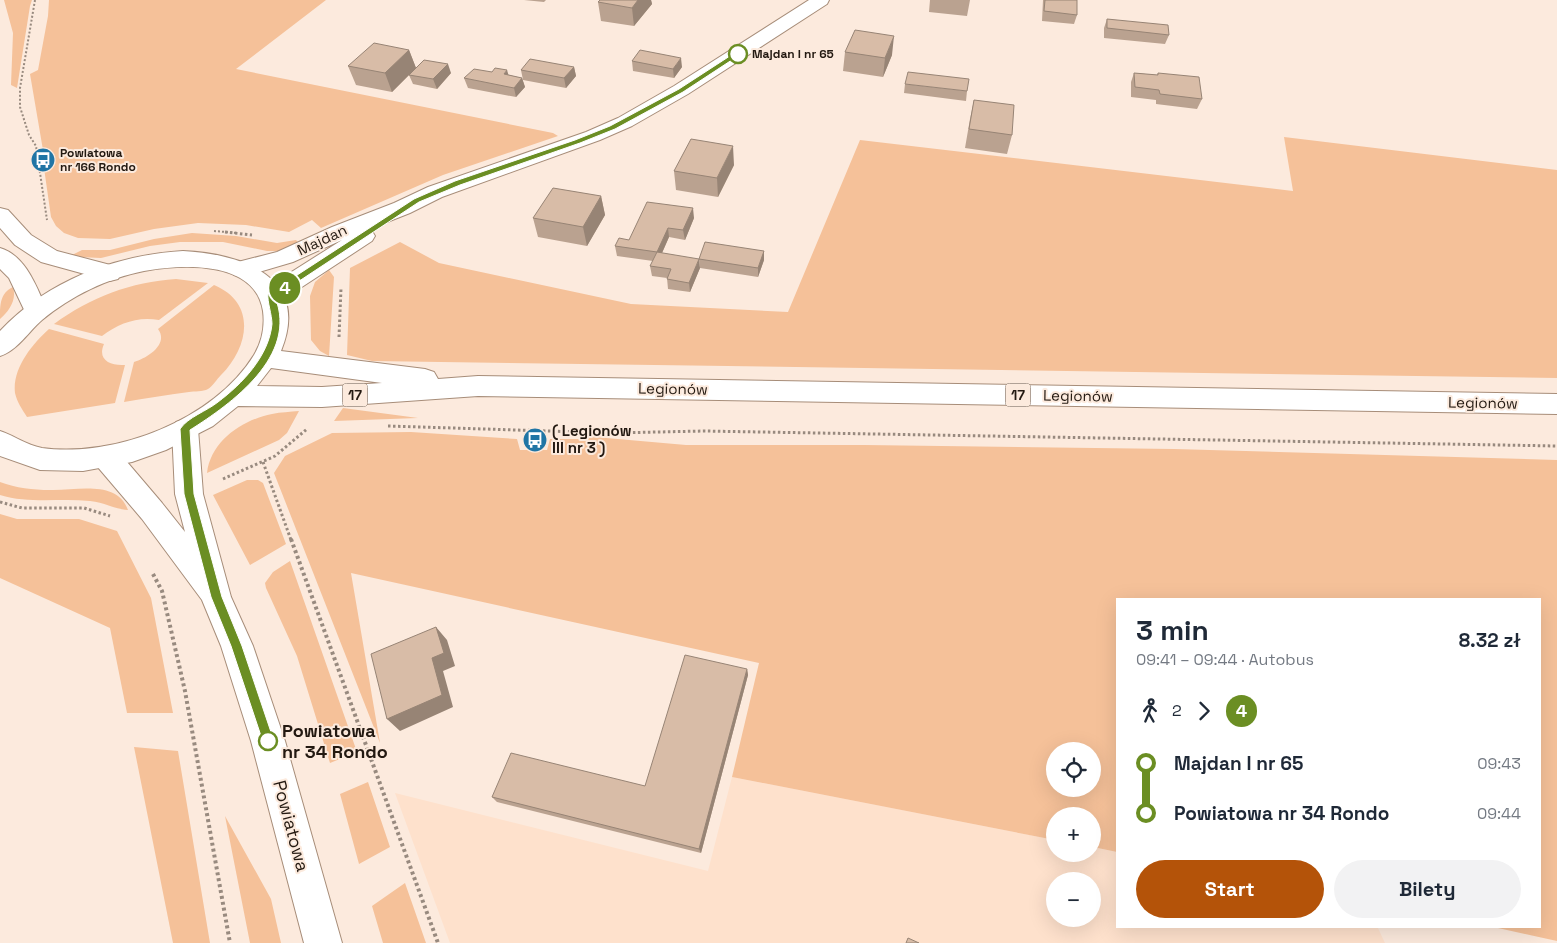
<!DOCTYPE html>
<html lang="pl">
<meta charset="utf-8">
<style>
body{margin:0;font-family:"Space Grotesk",sans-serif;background:#f2f2f3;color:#1f2937;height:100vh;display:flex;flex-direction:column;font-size:19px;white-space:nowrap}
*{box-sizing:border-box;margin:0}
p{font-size:16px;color:#747a83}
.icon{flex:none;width:28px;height:28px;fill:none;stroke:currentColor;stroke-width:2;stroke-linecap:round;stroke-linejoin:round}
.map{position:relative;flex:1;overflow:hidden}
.sheet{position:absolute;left:1116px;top:598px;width:425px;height:330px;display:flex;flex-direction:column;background:#fff;border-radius:0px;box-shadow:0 5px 20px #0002}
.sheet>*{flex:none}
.badge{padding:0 10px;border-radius:16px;font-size:18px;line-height:32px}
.buttons{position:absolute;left:1046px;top:742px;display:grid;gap:10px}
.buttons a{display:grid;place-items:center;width:55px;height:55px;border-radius:50%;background:#fff;box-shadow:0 5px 20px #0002;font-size:25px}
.map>.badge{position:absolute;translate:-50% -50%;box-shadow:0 0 0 2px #fff}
.legs{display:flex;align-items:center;gap:8px;height:55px;padding:0 20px;font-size:16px}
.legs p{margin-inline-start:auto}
.head{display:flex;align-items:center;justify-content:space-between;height:85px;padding:0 20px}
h1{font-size:28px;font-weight:600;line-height:38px}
.button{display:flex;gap:10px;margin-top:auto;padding:10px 20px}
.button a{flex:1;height:58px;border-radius:30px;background:#b45309;color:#fff;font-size:20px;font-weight:600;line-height:58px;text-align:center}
.button a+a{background:#f2f2f3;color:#1f2937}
ul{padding:0 20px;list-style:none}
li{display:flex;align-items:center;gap:18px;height:50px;font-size:19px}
li i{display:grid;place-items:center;width:8px;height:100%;margin:0 6px;background:currentColor}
li i::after{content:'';width:12px;height:12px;margin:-6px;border:4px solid;border-radius:50%;background:#fff}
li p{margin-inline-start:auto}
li:first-child i{background:linear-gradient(#0000 50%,currentColor 0)}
li:last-child i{background:linear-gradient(currentColor 50%,#0000 0)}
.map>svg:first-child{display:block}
.built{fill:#fee1cc;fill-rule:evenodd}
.green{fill:#f5c199;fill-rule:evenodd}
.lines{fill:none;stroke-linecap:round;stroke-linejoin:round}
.minor-casing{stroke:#a78d79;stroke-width:2}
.major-casing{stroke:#a78d79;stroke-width:2}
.highway-casing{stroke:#a78d79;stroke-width:2}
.path-far2{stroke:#988a7f;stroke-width:2;stroke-dasharray:2 2;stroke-linecap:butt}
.path-far1{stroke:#988a7f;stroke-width:3;stroke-dasharray:2.5 2.5;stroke-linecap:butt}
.path{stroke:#988a7f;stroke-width:4;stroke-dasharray:3 3;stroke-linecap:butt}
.minor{fill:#fff;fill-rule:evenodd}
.major{fill:#fff;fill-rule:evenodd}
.highway{fill:#fff;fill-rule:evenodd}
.wall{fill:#baa290}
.shaded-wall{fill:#978475}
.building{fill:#d8bca7;stroke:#978475}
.line-1{fill:#6b8e23;stroke:#fff}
.stop-1-dot{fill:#fff;stroke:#6b8e23;stroke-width:2.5}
.labels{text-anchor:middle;stroke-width:4;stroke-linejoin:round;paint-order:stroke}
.far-stop-label{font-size:12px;font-weight:bold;fill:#231911;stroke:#fceadd;text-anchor:start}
.far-poi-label{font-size:12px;font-weight:bold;fill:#231911;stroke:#fceadd;text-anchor:start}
.shield{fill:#fceadd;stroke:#64584e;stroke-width:1}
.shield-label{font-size:14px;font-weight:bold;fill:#231911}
.street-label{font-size:15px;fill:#231911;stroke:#fceadd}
.poi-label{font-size:15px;font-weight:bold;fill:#231911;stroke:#fceadd;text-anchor:start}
.near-stop-label{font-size:18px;font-weight:bold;fill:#231911;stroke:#fceadd;text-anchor:start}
.near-street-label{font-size:18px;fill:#231911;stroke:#fceadd}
</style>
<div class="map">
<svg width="1557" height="943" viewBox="0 0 1557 943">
<rect width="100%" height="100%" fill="#fceadd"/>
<path class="built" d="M732,777L1055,840V854H1092L1093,847L1117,852L1118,926H1377L1385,943H450L395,793L708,871ZM1055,881H1092V919H1055Z"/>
<path class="green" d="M4,0H32L30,6L17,88L11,85L13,33Z
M49,0H326L236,69L553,133L558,136L443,175L321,228L312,220L289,232L246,225L198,223L154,229L110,239L78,238L64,233L56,226L51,217L44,168L55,164L53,153L44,156L30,74L38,70L48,16Z
M1284,137L1557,170V378L372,361L347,355L350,268L400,242L439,263L631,304L788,312L860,140L1293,191Z
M192,233L236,236L277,243L296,240L300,244L279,251H267L223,242H180L150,246L101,258L79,257L72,255L82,250H110L154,239Z
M329,270L334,277L329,356L320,351L311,340L310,296L315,282Z
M176,279L208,283L159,320C138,316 119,323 102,336L54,324C91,297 131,282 176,279Z
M214,285C257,303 249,347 221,375C217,379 212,387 208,389C203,392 194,391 189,392C167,395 146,398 124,402L134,362C148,358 169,344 158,329Z
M13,287C17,300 9,311 0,319C0,305 0,293 13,287Z
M49,329L104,344C97,360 110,366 125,365L115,403L27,417C22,409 17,402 15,393C12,369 32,344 49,329Z
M343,408L418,418L334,421Z
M299,411L287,433L279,440L207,473C211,441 242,420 272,414C281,412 290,412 299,411Z
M411,432L517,439L520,450H547L550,439H583L595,437L686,445H865L1174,449L1557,460V941L1489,926H1540V599H1118L1117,852L1093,847L1092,816H1055V840L732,777L759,663L351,573L380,743L274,473L285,456L332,433ZM1055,751H1092V789H1055Z
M247,480H258L263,483L286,544L250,565L213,495Z
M0,482C16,488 33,490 50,490C75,491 117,479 128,510C113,509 104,502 90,501C60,498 29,504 0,495Z
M0,514L17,519H79L117,531L151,598L173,713H127L110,628L0,578Z
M290,561L357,752L330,763L297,656L266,588L265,583L273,572Z
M134,747L178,751L210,943H173Z
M368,782L390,847L359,864L340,794Z
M225,816L271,899L281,943H250Z
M405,883L426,943H383L372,906Z"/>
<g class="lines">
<defs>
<path id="minor" d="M809,0H829L827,4L688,94L632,126L600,140L442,197L410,213L367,230L372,231L375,236L372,241L279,302L271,304L263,302L259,296L263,290L342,240L293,262L242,277L234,275L231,269L234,263L277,252L332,227L394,203L428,187L586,132L618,118L674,86Z
M185,419L194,422L198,429L203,494L231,597L253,646L285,741L342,943H304L251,741L221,646L202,600L142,519L96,465L92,457L96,449L106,446L116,449L162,503L185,532L175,494L172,429L176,422Z"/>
<path id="major" d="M0,208L8,210L31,235L57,251L118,267L121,273L118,279L110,281L41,262L15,245L0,228Z
M0,248C27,256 37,289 48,312L44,318L36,320L28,318L9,278L0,269Z"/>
<path id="highway" d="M183,251C242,254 311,277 281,351L425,369L434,372L438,379L478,376L1557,394V414L478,396L322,407L238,406L213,426L166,450L132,462L83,471L40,470L0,456V431C15,436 26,445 42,448C115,458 214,420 254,355C262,342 265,326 263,311C255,260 183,264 144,271C108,278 71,296 42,320C29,331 17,351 0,356V331C47,281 115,255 183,251ZM271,368L382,383L322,387L257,386Z"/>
</defs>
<use href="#minor" class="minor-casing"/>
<use href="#major" class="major-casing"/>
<use href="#highway" class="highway-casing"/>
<path class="path-far2" d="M35,0L20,88V107L29,135L36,146L47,220
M214,231L237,233"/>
<path class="path-far1" d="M225,232L252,235
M339,337L341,288
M388,426L612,433L704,431L1557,446
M263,462L291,540
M223,479L275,456L307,429
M0,502L22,508H84L110,516"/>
<path class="path" d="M291,539L438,943
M153,574L162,591L185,691L230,943"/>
<use href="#minor" class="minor"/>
<use href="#major" class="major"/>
<use href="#highway" class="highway"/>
</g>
<path class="wall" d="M524,0H546L544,2Z
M600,0H651L652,4L634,26L601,21L598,2Z
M930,0H970L967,16L929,12Z
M1043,0H1077V15L1074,24L1042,21Z
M1107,19L1169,35L1165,44L1104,38V28Z
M409,50L416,68L451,73L437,89L413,84L409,75L410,74L392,92L356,85L348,66Z
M845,52L892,55L883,77L843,71Z
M632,61L682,67L674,78L633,71Z
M574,67L576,76L566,88L523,80L521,70Z
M1134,73L1157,75L1158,73L1202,99L1197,109L1156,104V100L1131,97V82Z
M509,75L522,78L525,87L516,97L468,88L464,78Z
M905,84L967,91L966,101L904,93Z
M974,100L1012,135L1007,154L965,148L970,119Z
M734,165L718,197L676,190L674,171Z
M601,196L605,215L587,246L538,237L533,218Z
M694,218L685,240L669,237L662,253L700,268L690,292L668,289L667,278L652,276L650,266L653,261L617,256L615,246L629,240Z
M764,251V260L758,277L700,268L699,259Z
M747,669L748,675L701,853L497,802L492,797L645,786Z"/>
<path class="shaded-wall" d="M638,0H651L652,4L634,26L632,8Z
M894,36L892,55L883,77L885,58Z
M409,50L416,68L392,92L385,73Z
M681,58L682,67L674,78L673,69Z
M448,64L451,73L437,89L433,79Z
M574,67L576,76L566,88L564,78Z
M507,70L510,80L504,74Z
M522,78L525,87L516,97L514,88Z
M733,146L734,165L718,197L717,178Z
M601,196L605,215L587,246L583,227Z
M693,208L694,218L685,240L683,230Z
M668,228L669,237L658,262L657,252Z
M764,251V260L758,277V268Z
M699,259L700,268L690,292L689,283Z
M436,627L447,640L455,666L443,671L453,707L400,731L387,719L432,658Z
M747,669L748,675L701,853L699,849Z"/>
<path class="building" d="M600,0H638L632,8L598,2Z
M1045,0H1077V15L1044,11Z
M1107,19L1168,25L1169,35L1107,28Z
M855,30L894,36L885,58L845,52Z
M374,43L409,50L385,73L348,66Z
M640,50L681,58L673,69L632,61Z
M530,59L574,67L564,78L521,70Z
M424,60L448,64L433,79L409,75Z
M495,68L507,70L504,74L522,78L514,88L464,78L474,69L492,72Z
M908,72L969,79L967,91L905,84Z
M1134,73L1158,75V73L1199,77L1202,99L1160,94L1159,90L1135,87Z
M974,100L1014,105L1012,135L969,129Z
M691,139L733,146L717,178L674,171Z
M553,188L601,196L583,227L533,218Z
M647,202L693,208L683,230L668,228L657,252L699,259L689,283L667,279L671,269L650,266L657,252L615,246L619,238L629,240Z
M705,242L764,251L758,268L699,259Z
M436,627L444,653L432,658L442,695L387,719L371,654Z
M685,655L747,669L699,849L492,797L511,753L645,786Z
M908,938L919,943H906Z"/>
<path class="line-1" d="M736,52L741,54L683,92L615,129L580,143L460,185L419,202L275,297C299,356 231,404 190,430L194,494L222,597L242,646L274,741L272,745L268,747L264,745L231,646L211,597L184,494L180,429C188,417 207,411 218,402C242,384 269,356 272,324C272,315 267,301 268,294L414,199L455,181L575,140L610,126L679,89Z"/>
<defs>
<symbol id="bus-disc" viewBox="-11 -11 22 22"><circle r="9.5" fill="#2075a5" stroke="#fceadd"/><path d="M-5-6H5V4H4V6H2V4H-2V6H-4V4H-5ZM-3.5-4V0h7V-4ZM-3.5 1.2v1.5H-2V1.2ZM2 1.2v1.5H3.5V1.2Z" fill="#fff"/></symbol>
</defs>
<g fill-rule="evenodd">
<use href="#bus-disc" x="29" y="146" width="28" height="28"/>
<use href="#bus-disc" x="521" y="426" width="28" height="28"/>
</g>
<g class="stop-1-dot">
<circle cx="738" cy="54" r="9"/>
<circle cx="268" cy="741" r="9"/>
</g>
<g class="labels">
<g class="far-stop-label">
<text x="752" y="58">Majdan I nr 65</text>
</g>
<g class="far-poi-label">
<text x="60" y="157">Powiatowa<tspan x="60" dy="14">nr 166 Rondo</tspan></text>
</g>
<g class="shield">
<rect x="342.5" y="383.5" width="25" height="23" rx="4"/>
<rect x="1005.5" y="383.5" width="25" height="23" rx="4"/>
</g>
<g class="shield-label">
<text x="355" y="400">17</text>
<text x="1018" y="400">17</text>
</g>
<g class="street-label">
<text transform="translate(322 240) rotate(-25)" y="5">Majdan</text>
<text transform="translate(673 389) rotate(1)" y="5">Legionów</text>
<text transform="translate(1078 396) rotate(1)" y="5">Legionów</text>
<text transform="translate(1483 403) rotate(1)" y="5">Legionów</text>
</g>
<g class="poi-label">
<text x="552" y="436">( Legionów<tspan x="552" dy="17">III nr 3 )</tspan></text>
</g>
<g class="near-stop-label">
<text x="282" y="737">Powiatowa<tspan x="282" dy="21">nr 34 Rondo</tspan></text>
</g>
<g class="near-street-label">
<text transform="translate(291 826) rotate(75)" y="6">Powiatowa</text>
</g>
</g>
</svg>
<div class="buttons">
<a><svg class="icon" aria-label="locate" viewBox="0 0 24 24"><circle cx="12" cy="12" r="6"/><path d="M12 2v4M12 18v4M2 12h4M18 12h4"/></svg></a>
<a>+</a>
<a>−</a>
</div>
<b class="badge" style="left:285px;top:288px;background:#6b8e23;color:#fff">4</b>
<section class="sheet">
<div class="head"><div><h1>3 min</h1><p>09:41 – 09:44 · Autobus</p></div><b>8.32 zł</b></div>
<div class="legs"><svg class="icon" aria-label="walk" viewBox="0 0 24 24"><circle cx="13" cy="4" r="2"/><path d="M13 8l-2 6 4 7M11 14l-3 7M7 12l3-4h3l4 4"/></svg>2<svg class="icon" aria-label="forward" viewBox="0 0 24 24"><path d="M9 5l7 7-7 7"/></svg><b class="badge" style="background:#6b8e23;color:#fff">4</b></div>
<ul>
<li><i style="color:#6b8e23"></i><b>Majdan I nr 65</b><p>09:43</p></li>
<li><i style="color:#6b8e23"></i><b>Powiatowa nr 34 Rondo</b><p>09:44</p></li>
</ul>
<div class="button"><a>Start</a><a>Bilety</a></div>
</section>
</div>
